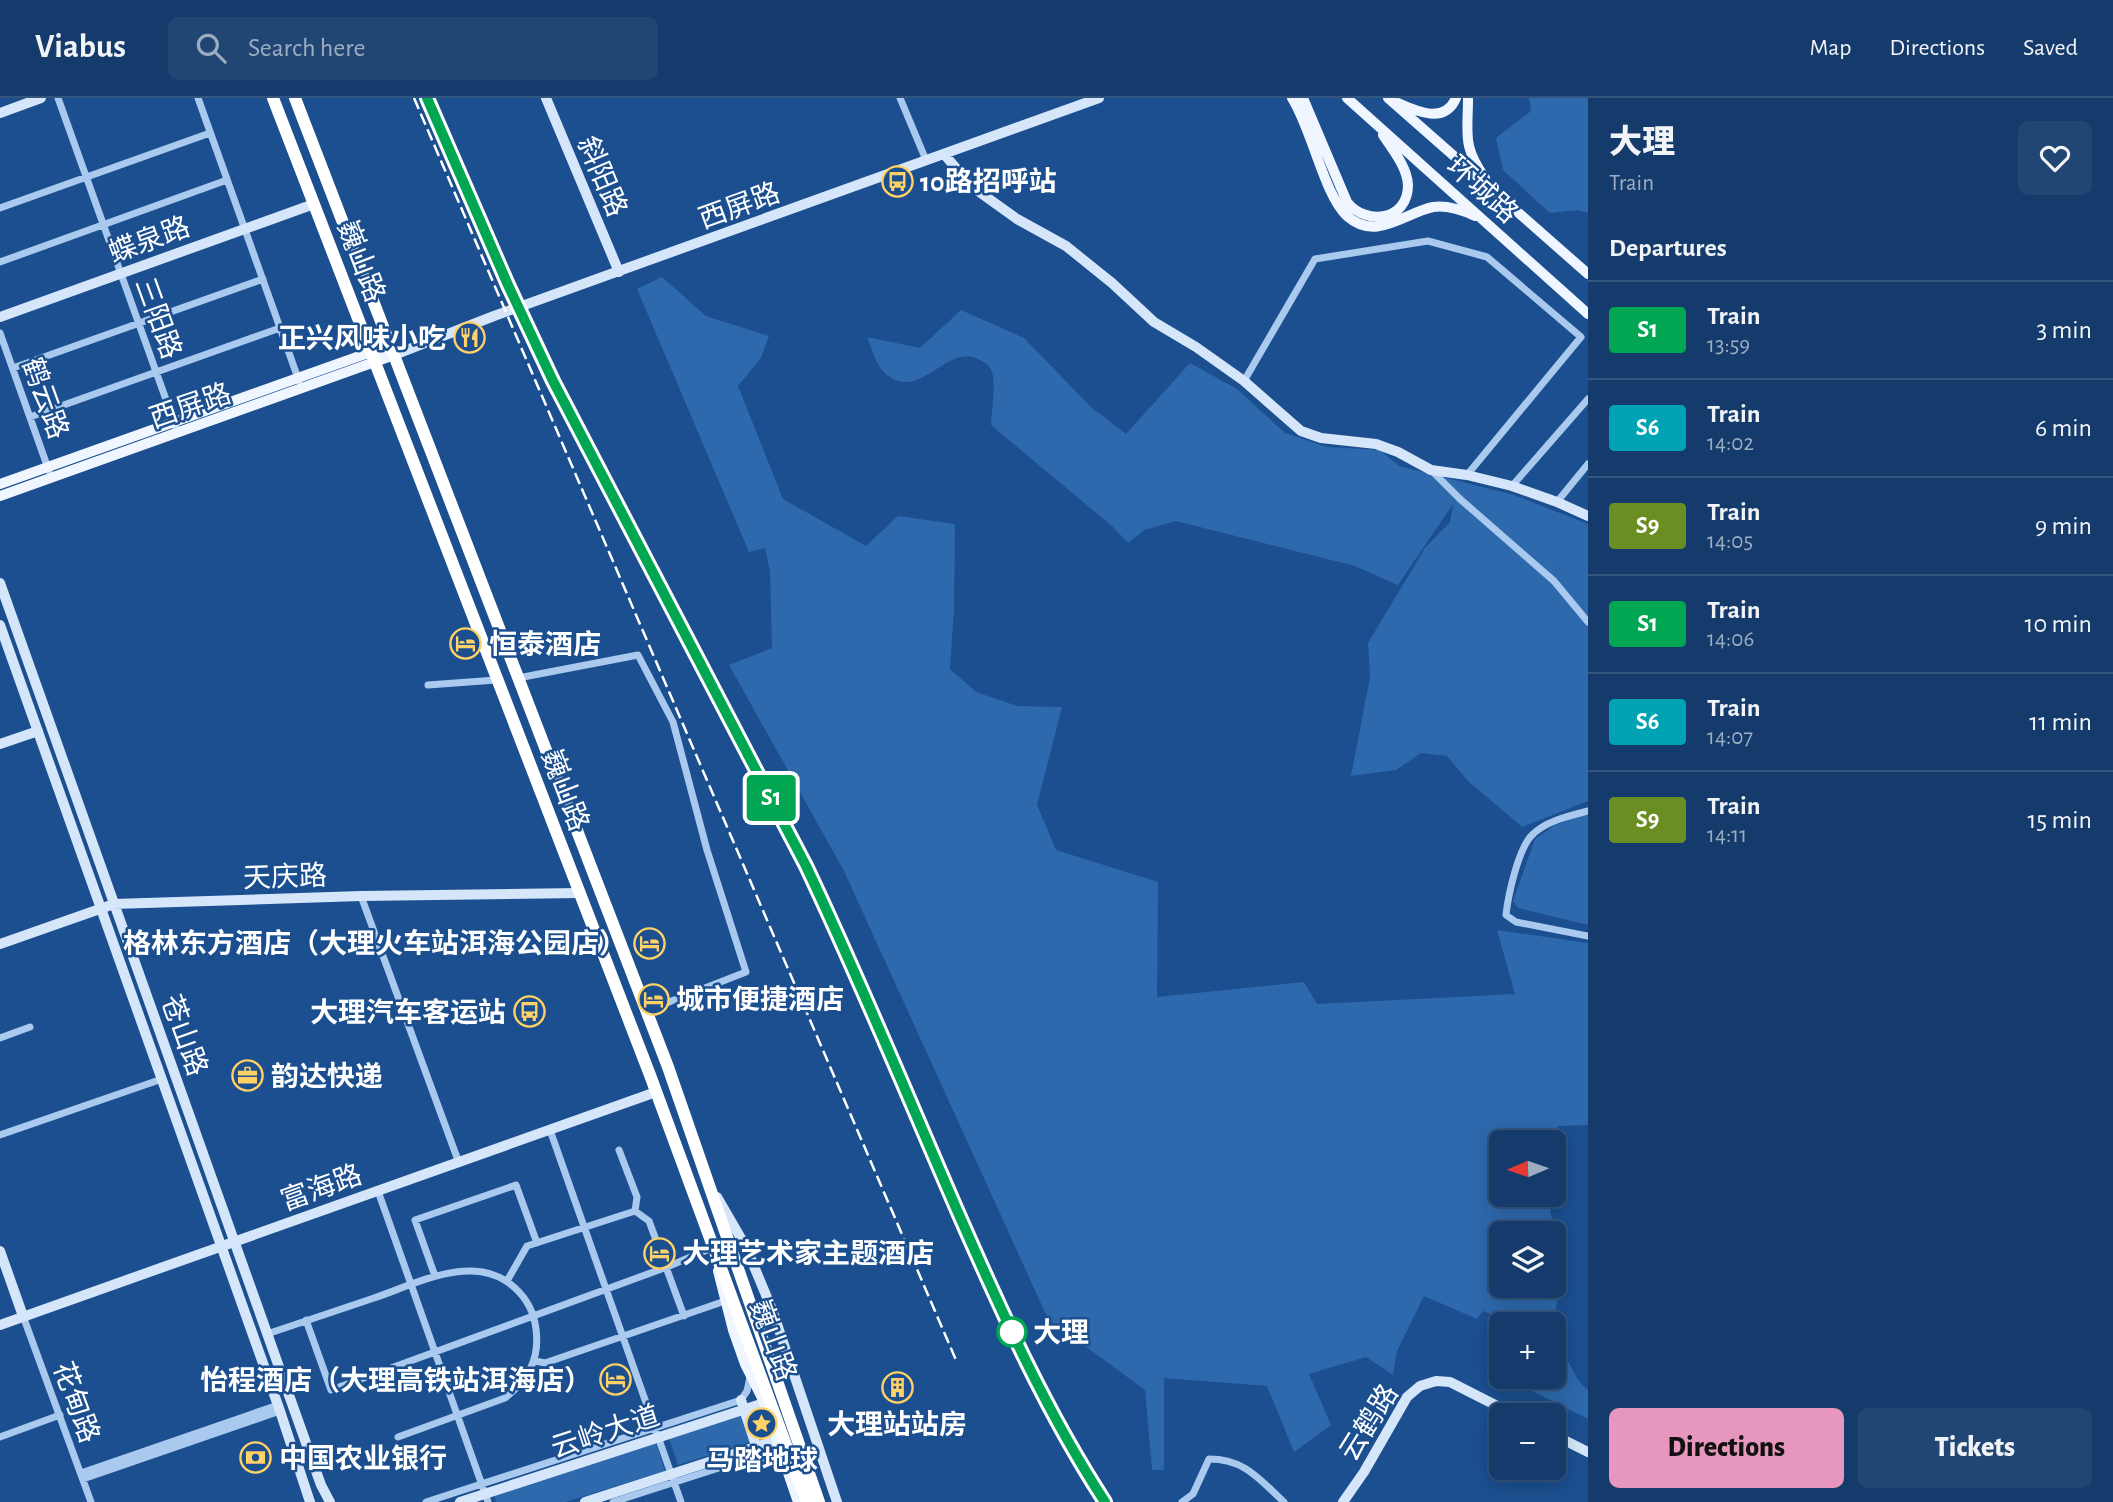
<!DOCTYPE html>
<meta charset="utf-8">
<style>
body{margin:0;font-family:"Alegreya Sans","Noto Sans SC",sans-serif;background:#214673;color:#f1f3f6;height:100vh;display:flex;flex-direction:column;font-size:26px;white-space:nowrap}
*{box-sizing:border-box;margin:0}
p{font-size:23px;color:#9dadc1}
.icon{flex:none;width:38px;height:38px;fill:none;stroke:currentColor;stroke-width:2;stroke-linecap:round;stroke-linejoin:round}
.map{position:relative;flex:1;overflow:hidden}
.panel{display:flex;flex-direction:column;background:#143b6b;width:525px}
.panel>*{flex:none}
.badge{padding:0 14px;border-radius:5px;font-size:24px;line-height:46px}
.needle{width:46px;rotate:268deg}
.controls{position:absolute;left:1489px;top:1032px;display:grid;gap:14px}
.controls a{display:grid;place-items:center;width:77px;height:77px;border-radius:10px;background:#143b6b;box-shadow:0 4px 18px #0003,0 0 0 2px #33557e;font-size:35px}
.map>.badge{position:absolute;translate:-50% -50%;box-shadow:0 0 0 4px #fff}
h2{padding:0 21px;font-size:26px;line-height:63px}
.round{display:grid;place-items:center;flex:none;width:74px;height:74px;border-radius:10px;background:#214673}
.summary{display:flex;align-items:center;justify-content:space-between;height:119px;padding:0 21px}
h1{font-size:33px;font-weight:800;line-height:52px}
.button{display:flex;gap:14px;margin-top:auto;padding:14px 21px}
.button a{flex:1;height:80px;border-radius:10px;background:#e797bd;color:#111;font-size:28px;font-weight:800;line-height:80px;text-align:center}
.button a+a{background:#214673;color:#f1f3f6}
ul{padding:0;list-style:none}
li{display:flex;align-items:center;gap:21px;height:98px;padding:0 21px;border-top:2px solid #33557e}
li div{flex:1}
li b{display:block;font-size:26px}
li em{font-style:normal}
li .badge{min-width:77px;font-weight:700;text-align:center}
header{display:flex;align-items:center;gap:42px;box-sizing:border-box;height:98px;padding:0 35px;background:#143b6b;border-bottom:2px solid #33557e}
header strong{font-size:33px}
nav{display:flex;gap:38px;margin-inline-start:auto;font-size:24px}
.search{width:490px;height:63px;background:#214673;display:flex;align-items:center;gap:18px;box-sizing:border-box;padding:0 24px;border-radius:10px;color:#9dadc1;font-size:26px}
main{display:flex;flex:1;min-height:0}
.map>svg:first-child{display:block}
.green{fill:#2e69ad;fill-rule:evenodd}
.lines{fill:none;stroke-linecap:round;stroke-linejoin:round}
.street{stroke:#a9c9ee;stroke-width:7}
.secondary{stroke:#d6e6fa;stroke-width:10}
.primary{stroke:#f0f6ff;stroke-width:10}
.highway{stroke:#fff;stroke-width:12}
.rail{stroke:#fff;stroke-width:2.5;stroke-dasharray:12 5;stroke-linecap:butt}
.line-casing{stroke:#fff;stroke-width:16}
.line{stroke:#00a651;stroke-width:10}
.stop-dot{fill:#fff;stroke:#00a651;stroke-width:3.5}
.labels{text-anchor:middle;stroke-width:5;stroke-linejoin:round;paint-order:stroke}
.street-label{font-size:28px;fill:#fff;stroke:#1b4f8f}
.poi-label{font-size:28px;font-weight:bold;fill:#fff;stroke:#1b4f8f;text-anchor:start}
.stop-label{font-size:28px;font-weight:bold;fill:#fff;stroke:#1b4f8f;text-anchor:start}
</style>
<header>
<strong>Viabus</strong>
<div class="search"><svg class="icon" aria-label="search" viewBox="0 0 24 24"><circle cx="10" cy="10" r="6"/><path d="M15 15l6 6"/></svg>Search here</div>
<nav><a>Map</a><a>Directions</a><a>Saved</a></nav>
</header>
<main>
<div class="map">
<svg width="1588" height="1404" viewBox="0 0 1588 1404">
<rect width="100%" height="100%" fill="#1b4f8f"/>
<path class="green" d="M1529,0H1588V115L1578,112L1550,115L1503,72L1496,40L1531,13Z
M662,179L706,218L769,238L761,260L738,288L783,401L866,448L898,418L955,426L954,511L950,571L976,594L1017,608L1062,609L1037,707L1056,752L1158,784L1157,899L1304,884L1317,906L1515,896L1497,832L1588,845V1027L1558,1028L1553,1045H1502V1097H1548L1554,1135L1568,1155L1552,1227H1516L1483,1213L1477,1221L1424,1198L1397,1253L1393,1277L1366,1259L1309,1276L1331,1327L1294,1354L1267,1288L1164,1280V1372H1152L1145,1292L1048,1221L844,773L729,567L772,550L770,473L765,450L749,454L637,191ZM1502,1136H1554V1188H1502Z
M961,212L1024,240L1091,309L1126,336L1190,265L1237,291L1285,335L1327,349L1380,352L1399,368L1514,397L1588,426V703L1522,729L1468,683L1447,658L1421,655L1396,672L1351,678L1370,579L1368,545L1425,450L1450,424L1453,406L1398,487L1355,468L1176,423L1144,432L1128,445L1113,429L991,327C992,311 995,293 993,278C992,270 986,265 980,262C948,243 921,304 887,277C876,268 872,251 867,239L920,250Z
M1588,716V827L1518,810L1513,803L1535,741L1555,727Z
M1554,1249C1574,1262 1571,1279 1588,1292V1321L1512,1283L1513,1279H1554Z
M741,1314L751,1344L678,1367L668,1337Z
M655,1342L665,1373L565,1404H496L493,1393Z"/>
<g class="lines">
<path class="street" d="M58,0L178,335
M198,0L299,283
M900,0L926,62
M0,110L210,35
M0,164L227,82
M0,235L49,373
M13,270L263,181
M1244,283L1315,161L1428,143L1487,159L1581,239L1467,377
M30,319L280,230
M1431,372L1460,401L1554,483L1588,524
M1512,388L1588,301
M1557,404L1588,366
M518,580L638,557L673,624L707,752L746,874L646,913
M428,587L496,582
M1588,713C1569,718 1546,723 1532,737C1518,751 1508,798 1506,817L1516,824L1588,838
M361,798L459,1065
M0,940L30,929
M550,1032L681,1404
M0,1037L162,981
M619,1052L637,1099L635,1113
M378,1093L488,1404
M635,1113L649,1123L684,1218
M435,1178L415,1122L516,1087L537,1145
M507,1183L527,1148L635,1113
M23,1218L91,1404
M306,1222L331,1292L667,1169L714,1149
M267,1236C303,1224 338,1212 374,1200C416,1186 475,1153 515,1190C527,1201 534,1214 536,1231C540,1261 528,1282 505,1300L398,1339
M535,1263L545,1265L725,1203
M0,1339L60,1317
M81,1375L278,1307
M83,1381L280,1313
M426,1404L741,1302L747,1293L750,1279
M613,1404L759,1357L786,1374
M1182,1404L1193,1396L1209,1361C1245,1361 1259,1381 1284,1404"/>
<path class="secondary" d="M546,0L619,174
M0,15L41,0
M944,56L971,88L1017,121L1066,148L1112,185L1154,224L1196,249L1244,283L1301,333L1321,340L1376,346L1398,354L1431,372L1467,377L1512,388L1557,404L1588,418
M0,219L314,106
M394,257L494,218L1099,0
M0,485L321,1387L330,1404
M0,527L280,1313L310,1404
M0,646L38,633
M0,846L114,806L361,798L579,795
M717,1099L746,1149L773,1214L837,1404
M0,1153L23,1218
M0,1227L656,994
M741,1302L759,1357
M1554,1337L1588,1354
M460,1404L764,1305
M585,1404L777,1342
M1343,1404L1364,1374L1407,1299L1420,1288L1436,1283L1450,1284L1517,1318"/>
<path class="primary" d="M1292,0C1312,31 1324,97 1347,118C1376,144 1404,115 1433,109C1448,107 1462,112 1475,118
M1303,0L1347,104C1366,128 1408,123 1408,87C1407,69 1393,52 1383,37
M1347,0L1588,216
M1388,0L1588,176
M1468,0C1468,36 1462,48 1485,80
M1398,5C1418,14 1445,26 1456,0
M0,386L371,254L394,257
M0,398L394,257
M718,1173L733,1232L745,1266L763,1302L798,1404"/>
<path class="highway" d="M273,0L650,977L807,1404
M295,0L668,969L819,1404"/>
<path class="rail" d="M414,0L956,1262
M427,0L507,187L553,283L806,768C858,879 905,992 954,1105C998,1207 1044,1310 1105,1404"/>
</g>
<g class="lines">
<defs>
<path id="line" d="M427,0L508,187L553,283L806,768C861,884 909,1002 960,1119C1003,1217 1047,1315 1105,1404"/>
</defs>
<use href="#line" class="line-casing"/>
<use href="#line" class="line"/>
</g>
<defs>
<symbol id="bus-ring" viewBox="-11 -11 22 22"><circle r="9.5" fill="#1b4f8f" stroke="#ffd166" stroke-width="1.5"/><path d="M-5-6H5V4H4V6H2V4H-2V6H-4V4H-5ZM-3.5-4V0h7V-4ZM-3.5 1.2v1.5H-2V1.2ZM2 1.2v1.5H3.5V1.2Z" fill="#ffd166"/></symbol>
<symbol id="restaurant-ring" viewBox="-11 -11 22 22"><circle r="9.5" fill="#1b4f8f" stroke="#ffd166" stroke-width="1.5"/><path d="M-5-6h1v4h1v-4h1v4h1v-4h1v5L-1.5 .5V6h-2V.5L-5-1ZM5-6V6H3V1.5H1.5Q1.5-4 5-6Z" fill="#ffd166"/></symbol>
<symbol id="hotel-ring" viewBox="-11 -11 22 22"><circle r="9.5" fill="#1b4f8f" stroke="#ffd166" stroke-width="1.5"/><path d="M-6-4.5h1.5V1H6V5H4.5V3h-9V5H-6ZM-4 0a1.8 1.8 0 1 1 3.6 0ZM.5 0V-2.5h3Q6-2.5 6 0Z" fill="#ffd166"/></symbol>
<symbol id="office-ring" viewBox="-11 -11 22 22"><circle r="9.5" fill="#1b4f8f" stroke="#ffd166" stroke-width="1.5"/><path d="M-6-3h4V-5.5h4V-3h4V5H-6ZM-1-4.5V-3h2v-1.5ZM-6 0V1H6V0Z" fill="#ffd166"/></symbol>
<symbol id="building-ring" viewBox="-11 -11 22 22"><circle r="9.5" fill="#1b4f8f" stroke="#ffd166" stroke-width="1.5"/><path d="M-4-6H4V6H1V3H-1V6H-4ZM-2.5-4.3h1.7v1.8h-1.7ZM.8-4.3h1.7v1.8H.8ZM-2.5-1h1.7V.8h-1.7ZM.8-1h1.7V.8H.8Z" fill="#ffd166"/></symbol>
<symbol id="sight-ring" viewBox="-11 -11 22 22"><circle r="9.5" fill="#1b4f8f" stroke="#ffd166" stroke-width="1.5"/><path d="M0-6L1.8-2.2L6-1.7L2.9 1.2L3.7 5.4L0 3.3L-3.7 5.4L-2.9 1.2L-6-1.7L-1.8-2.2Z" fill="#ffd166"/></symbol>
<symbol id="bank-ring" viewBox="-11 -11 22 22"><circle r="9.5" fill="#1b4f8f" stroke="#ffd166" stroke-width="1.5"/><path d="M-6-4H6V4H-6ZM0-2.3a2.3 2.3 0 1 0 0 4.6a2.3 2.3 0 1 0 0-4.6Z" fill="#ffd166"/></symbol>
</defs>
<g fill-rule="evenodd">
<use href="#bus-ring" x="880" y="66" width="35" height="35"/>
<use href="#restaurant-ring" x="452" y="222" width="35" height="35"/>
<use href="#hotel-ring" x="448" y="528" width="35" height="35"/>
<use href="#hotel-ring" x="632" y="828" width="35" height="35"/>
<use href="#hotel-ring" x="636" y="884" width="35" height="35"/>
<use href="#bus-ring" x="512" y="896" width="35" height="35"/>
<use href="#office-ring" x="230" y="960" width="35" height="35"/>
<use href="#hotel-ring" x="642" y="1138" width="35" height="35"/>
<use href="#hotel-ring" x="598" y="1264" width="35" height="35"/>
<use href="#building-ring" x="880" y="1272" width="35" height="35"/>
<use href="#sight-ring" x="744" y="1308" width="35" height="35"/>
<use href="#bank-ring" x="238" y="1342" width="35" height="35"/>
</g>
<circle class="stop-dot" cx="1012" cy="1234" r="14"/>
<g class="labels">
<g class="street-label">
<text transform="translate(603 78) rotate(67)" y="10">斜阳路</text>
<text transform="translate(1483 91) rotate(42)" y="10">环城路</text>
<text transform="translate(739 107) rotate(-20)" y="10">西屏路</text>
<text transform="translate(149 141) rotate(-20)" y="10">蝶泉路</text>
<text transform="translate(362 163) rotate(69)" y="10">巍山路</text>
<text transform="translate(159 220) rotate(70)" y="10">三阳路</text>
<text transform="translate(46 300) rotate(70)" y="10">鹤云路</text>
<text transform="translate(190 307) rotate(-19)" y="10">西屏路</text>
<text transform="translate(566 692) rotate(69)" y="10">巍山路</text>
<text transform="translate(285 778) rotate(-2)" y="10">天庆路</text>
<text transform="translate(185 937) rotate(70)" y="10">苍山路</text>
<text transform="translate(321 1089) rotate(-20)" y="10">富海路</text>
<text transform="translate(774 1242) rotate(70)" y="10">巍山路</text>
<text transform="translate(77 1304) rotate(70)" y="10">花甸路</text>
<text transform="translate(1368 1324) rotate(-58)" y="10">云鹤路</text>
<text transform="translate(605 1333) rotate(-18)" y="10">云岭大道</text>
</g>
<g class="poi-label">
<text x="920" y="93">10路招呼站</text>
<text x="446" y="250" text-anchor="end">正兴风味小吃</text>
<text x="489" y="556">恒泰酒店</text>
<text x="627" y="855" text-anchor="end">格林东方酒店（大理火车站洱海公园店）</text>
<text x="676" y="911">城市便捷酒店</text>
<text x="506" y="924" text-anchor="end">大理汽车客运站</text>
<text x="271" y="988">韵达快递</text>
<text x="682" y="1165">大理艺术家主题酒店</text>
<text x="592" y="1292" text-anchor="end">怡程酒店（大理高铁站洱海店）</text>
<text x="897" y="1336" text-anchor="middle">大理站站房</text>
<text x="279" y="1370">中国农业银行</text>
<text x="762" y="1372" text-anchor="middle">马踏地球</text>
</g>
<g class="stop-label">
<text x="1033" y="1244">大理</text>
</g>
</g>
</svg>
<div class="controls">
<a><svg class="needle" viewBox="-14 -14 28 28"><path d="M0-13l5 13h-10z" fill="#e53935"/><path d="M0 13l5-13h-10z" fill="#9dadc1"/></svg></a>
<a><svg class="icon" aria-label="layers" viewBox="0 0 24 24"><path d="M12 4l9 5-9 5-9-5zM3 14l9 5 9-5"/></svg></a>
<a>+</a>
<a>−</a>
</div>
<b class="badge" style="left:771px;top:700px;background:#00a651;color:#fff">S1</b>
</div>
<section class="panel">
<div class="summary"><div><h1>大理</h1><p>Train</p></div><a class="round"><svg class="icon" aria-label="heart" viewBox="0 0 24 24"><path d="M12 20l-8-8c-3-5 5-10 8-4 3-6 11-1 8 4z"/></svg></a></div>
<h2>Departures</h2>
<ul>
<li><span class="badge" style="background:#00a651;color:#fff">S1</span><div><b>Train</b><p>13:59</p></div><em>3 min</em></li>
<li><span class="badge" style="background:#00a3b4;color:#fff">S6</span><div><b>Train</b><p>14:02</p></div><em>6 min</em></li>
<li><span class="badge" style="background:#6b8e23;color:#fff">S9</span><div><b>Train</b><p>14:05</p></div><em>9 min</em></li>
<li><span class="badge" style="background:#00a651;color:#fff">S1</span><div><b>Train</b><p>14:06</p></div><em>10 min</em></li>
<li><span class="badge" style="background:#00a3b4;color:#fff">S6</span><div><b>Train</b><p>14:07</p></div><em>11 min</em></li>
<li><span class="badge" style="background:#6b8e23;color:#fff">S9</span><div><b>Train</b><p>14:11</p></div><em>15 min</em></li>
</ul>
<div class="button"><a>Directions</a><a>Tickets</a></div>
</section>
</main>
